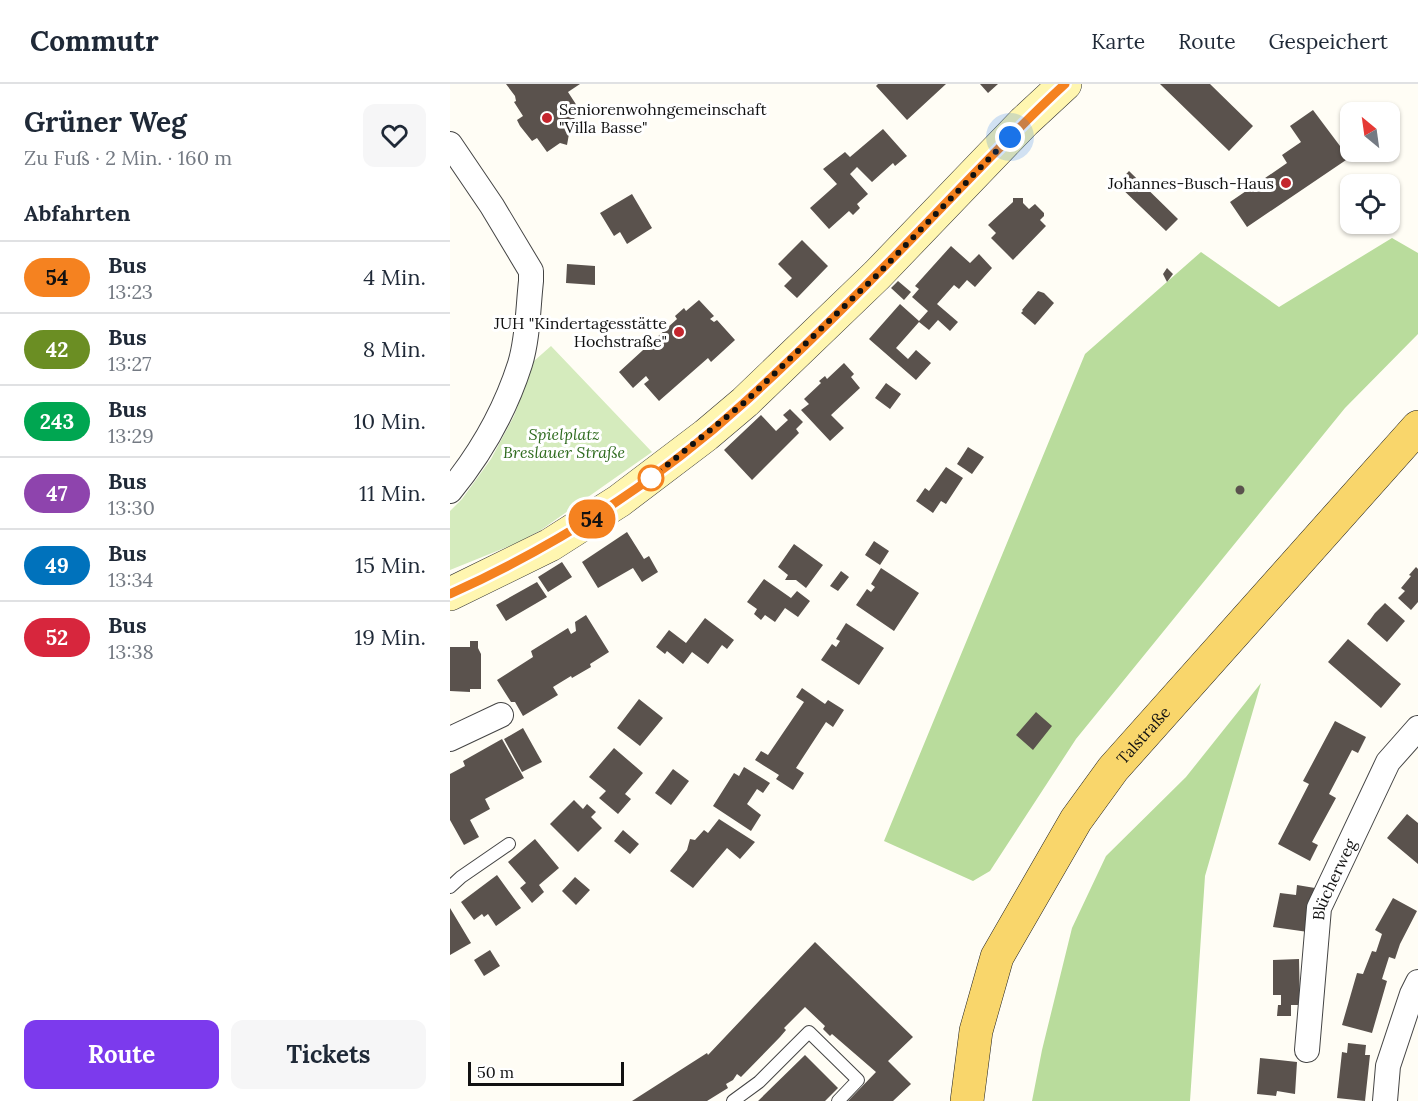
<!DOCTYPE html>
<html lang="de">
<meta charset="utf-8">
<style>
body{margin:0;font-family:Lora,serif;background:#f6f6f7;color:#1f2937;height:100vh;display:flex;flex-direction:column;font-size:22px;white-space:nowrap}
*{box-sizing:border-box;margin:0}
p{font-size:20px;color:#747a83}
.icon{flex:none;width:33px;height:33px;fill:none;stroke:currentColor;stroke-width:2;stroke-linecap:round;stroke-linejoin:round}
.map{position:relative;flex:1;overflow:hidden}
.details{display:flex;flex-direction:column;background:#fff;width:450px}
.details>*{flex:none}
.badge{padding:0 12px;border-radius:20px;font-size:21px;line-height:39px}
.needle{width:39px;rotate:331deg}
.buttons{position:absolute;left:890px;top:18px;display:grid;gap:12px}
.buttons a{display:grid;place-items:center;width:60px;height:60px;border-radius:12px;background:#fff;box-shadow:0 2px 4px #0004;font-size:30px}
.scale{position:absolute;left:18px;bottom:15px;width:156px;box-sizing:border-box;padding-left:6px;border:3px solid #111;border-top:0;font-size:16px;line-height:21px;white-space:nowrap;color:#111;-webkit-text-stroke:4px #fff;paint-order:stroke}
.you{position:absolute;width:30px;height:30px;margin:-15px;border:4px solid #fff;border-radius:50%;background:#1a73e8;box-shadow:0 0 0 9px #1a73e833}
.map>.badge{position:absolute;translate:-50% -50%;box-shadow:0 0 0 3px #fff}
h2{padding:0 24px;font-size:22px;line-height:54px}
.round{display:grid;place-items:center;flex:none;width:63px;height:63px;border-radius:12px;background:#f6f6f7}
.headline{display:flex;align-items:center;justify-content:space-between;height:102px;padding:0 24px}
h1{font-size:28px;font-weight:700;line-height:45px}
.cta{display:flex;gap:12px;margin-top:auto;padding:12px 24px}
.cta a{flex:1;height:69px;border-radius:12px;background:#7c3aed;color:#fff;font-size:24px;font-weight:700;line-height:69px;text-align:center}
.cta a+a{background:#f6f6f7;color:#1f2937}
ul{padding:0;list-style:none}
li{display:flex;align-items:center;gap:18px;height:72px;padding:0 24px;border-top:2px solid #e0e1e3}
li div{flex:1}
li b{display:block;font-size:22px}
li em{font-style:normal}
li .badge{min-width:66px;font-weight:700;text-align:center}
header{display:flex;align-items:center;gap:36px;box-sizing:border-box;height:84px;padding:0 30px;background:#fff;border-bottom:2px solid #e0e1e3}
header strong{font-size:28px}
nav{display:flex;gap:33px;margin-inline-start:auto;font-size:21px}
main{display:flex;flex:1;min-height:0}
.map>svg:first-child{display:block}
.green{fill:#d5ebbd}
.forest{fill:#b9dc9c}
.building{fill:#5a524d}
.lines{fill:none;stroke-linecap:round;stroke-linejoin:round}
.lane-casing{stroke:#444;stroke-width:14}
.street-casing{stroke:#444;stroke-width:26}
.secondary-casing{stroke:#333;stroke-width:34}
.primary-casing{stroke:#222;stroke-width:34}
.lane{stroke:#fff;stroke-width:12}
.street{stroke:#fff;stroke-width:24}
.secondary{stroke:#fff6b0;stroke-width:33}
.primary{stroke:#f9d66b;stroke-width:33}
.line-casing{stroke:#fff;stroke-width:14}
.line{stroke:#f58220;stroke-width:9}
.walk{stroke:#111;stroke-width:6;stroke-dasharray:0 10.8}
.poi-dot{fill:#c4262e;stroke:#fff;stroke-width:2}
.stop-dot{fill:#fff;stroke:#f58220;stroke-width:3}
.labels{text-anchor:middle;stroke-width:6;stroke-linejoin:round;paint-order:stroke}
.poi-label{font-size:16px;fill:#111;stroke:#fff;text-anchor:end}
.park-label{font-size:16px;font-style:italic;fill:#2f6b1f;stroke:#fff}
.street-label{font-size:16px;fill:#111;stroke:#fff}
</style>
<header>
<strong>Commutr</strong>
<nav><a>Karte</a><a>Route</a><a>Gespeichert</a></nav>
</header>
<main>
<section class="details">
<div class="headline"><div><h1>Grüner Weg</h1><p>Zu Fuß · 2 Min. · 160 m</p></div><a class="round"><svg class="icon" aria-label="heart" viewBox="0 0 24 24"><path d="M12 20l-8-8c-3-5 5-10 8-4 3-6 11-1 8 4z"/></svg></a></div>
<h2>Abfahrten</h2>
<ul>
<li><span class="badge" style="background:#f58220;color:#111">54</span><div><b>Bus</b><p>13:23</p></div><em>4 Min.</em></li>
<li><span class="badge" style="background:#6b8e23;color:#fff">42</span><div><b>Bus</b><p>13:27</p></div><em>8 Min.</em></li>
<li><span class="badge" style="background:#00a651;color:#fff">243</span><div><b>Bus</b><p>13:29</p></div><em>10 Min.</em></li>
<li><span class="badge" style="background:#8e44ad;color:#fff">47</span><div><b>Bus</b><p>13:30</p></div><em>11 Min.</em></li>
<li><span class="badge" style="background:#0072bc;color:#fff">49</span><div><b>Bus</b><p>13:34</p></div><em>15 Min.</em></li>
<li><span class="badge" style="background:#d7263d;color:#fff">52</span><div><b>Bus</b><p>13:38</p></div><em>19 Min.</em></li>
</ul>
<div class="cta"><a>Route</a><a>Tickets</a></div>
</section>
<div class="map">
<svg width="968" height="1017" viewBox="0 0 968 1017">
<rect width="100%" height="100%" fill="#fffdf5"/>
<path class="green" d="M101,262L202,368L91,446L67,459L0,486V427L12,415L41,375L64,332L84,277Z"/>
<path class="forest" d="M942,154L968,169V250L895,324L626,655L540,787L523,797L434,757L635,270L751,168L829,223Z
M811,599L755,792L740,1017H582L592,966L622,844L656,772L736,693Z"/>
<path class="building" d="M56,0H130L118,8L129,25L127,31L123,32L127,39L125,45L119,50L117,61L110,59L97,68L87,54L82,57L70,42L67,36L73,32L64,18L66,17L65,12Z
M428,0H496L457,36L426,2Z
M530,0H548L538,9Z
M710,0H760L803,42L779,67Z
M863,26L899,74L797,143L780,118L837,79L832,71L851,58L840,42Z
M433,45L457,72L445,82L443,79L422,98L407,83L400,90L418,110L407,120L410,124L403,131L399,127L379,145L360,124L387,100L373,85L395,68L400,73Z
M679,87L728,135L716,147L667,100Z
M182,110L202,144L177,160L170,148L164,152L150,129Z
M563,114H573V119L579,125L585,120L594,129V132L590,136L596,142L563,176L541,154L546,149L538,141L563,118Z
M352,156L378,182L347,214L334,202L342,194L328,180Z
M501,162L520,179L529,170L542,184L525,203L517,196L509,205L504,201L487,220L508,238L500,247L488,236L479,246L469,238L446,264L458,275L466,266L481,279L466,296L419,255L450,220L469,237L478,227L462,213L469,205L465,202Z
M117,180L145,182V201L116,199Z
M717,184L723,190L717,198L713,190Z
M448,197L461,208L454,216L441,204Z
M588,207L594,209L604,219L585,241L571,229L573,227L572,226Z
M249,216L264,232L260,235L264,238L267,236L285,256L261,278L258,274L209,317L194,300L199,296L196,292L183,304L169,288L227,235L225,232L234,224L236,227Z
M394,279L404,290L401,293L410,304L381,331L394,344L380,357L351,326L359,320L354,315L371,299L369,297L375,292L377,295Z
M436,299L451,310L440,325L425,314Z
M340,325L353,338L346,345L349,349L302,396L274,366L311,331L326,347L338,336L333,331Z
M518,363L534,373L522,390L507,380Z
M496,383L513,394L496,420L491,417L483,429L466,417L475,404L479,407Z
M785.5 406a4.5 4.5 0 1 1 9 0a4.5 4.5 0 1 1-9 0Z
M177,448L194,475L199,472L208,488L192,498L183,484L148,504L132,478Z
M424,457L439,467L430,481L415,471Z
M344,460L373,481L356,504L346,496H335L338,491L328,483Z
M112,478L122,493L98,508L88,493Z
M966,483L968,485V518L961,526L948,514L955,507L951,504L961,492L959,491Z
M431,484L469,509L444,547L406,521L417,505L421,508L425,503L421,500Z
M391,487L399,493L388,507L380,502Z
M314,495L341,514L347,507L360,517L348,533L335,524L325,538L315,531L311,536L304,530L307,525L297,518Z
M87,498L97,513L56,537L46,521Z
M935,519L955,537L937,558L917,540L925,529Z
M136,531L159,568L140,580L141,583L122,594L121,592L103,603L108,611L73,632L65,618H61L47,596L83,573L81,567L118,544L121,550L126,547L125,538Z
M255,534L284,556L277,565L272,561L258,580L242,568L233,580L217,567L215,570L206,563L219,546L236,559Z
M396,539L434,564L409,601L371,576L382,560L386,563L390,557L386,555Z
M898,555L951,600L931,624L878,578Z
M20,557H28V564L31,570V605H20V608L0,607V563H20Z
M352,604L375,620L378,616L394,626L383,643L376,638L346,684L354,689L343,706L326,695L329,691L305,676L311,667L318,671L354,618L346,613Z
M189,615L213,634L190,662L167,644Z
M586,628L602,642L583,666L566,651Z
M885,637L916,653L908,669L902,666L879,710L886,714L862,758L868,761L860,777L828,760L859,700L853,697Z
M73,644L92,678L72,688L54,655Z
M52,655L74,694L35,715L40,725L20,736L29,753L14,761L0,736V690L15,682L13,677Z
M164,664L193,689L175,710L181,715L168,730L149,714L156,707L139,693Z
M294,683L320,699L313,709L307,705L297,720L311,731L301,747L263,722L284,689L289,692Z
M223,685L239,697L221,721L205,709Z
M124,716L133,725L137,720L146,728L141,733L152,744L128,768L100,740Z
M957,730L968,739V780L937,754Z
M269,735L305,758L290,775L277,764L243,804L220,787L237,766L240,755L245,756L254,746L258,749Z
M173,746L189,760L180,770L164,757Z
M85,755L109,784L89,801L94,808L82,819L70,804L76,799L58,778Z
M47,791L71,824L46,842L38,830L34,833L32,830L24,836L11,818Z
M125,793L140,806L126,821L112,807Z
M847,801L865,804L858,848L823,843L830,809L846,811Z
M943,814L967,827L950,860L945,875L939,873L932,895L937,897L922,949L892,941L907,889L913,890L922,867L926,868L932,850L925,846Z
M0,824L21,859L0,871Z
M365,858L463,953L438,977L461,1000L443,1017H398L426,988L382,950L380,952L373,945L375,942L355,923L334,944L336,946L330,953L291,993L287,990L283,996L276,1000L278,1004L257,1017H182L257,969L258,971Z
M40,866L50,882L34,892L24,876Z
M849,875L850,921H841V932H827L828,921H831V911H823V876Z
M898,959L916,961L915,971H920L915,1017L887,1014L892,968L897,969Z
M355,971L388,1004L375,1017H308Z
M810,974L847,978L845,1010L827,1007L826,1012L807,1010Z"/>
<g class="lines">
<defs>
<path id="lane" d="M0,803L11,793L59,760
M283,1017L309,998L359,948L408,996L388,1017"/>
<g id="street">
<path d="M0,60L42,122L81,187V197C78,224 78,254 70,280C55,327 31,369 0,407"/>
<path d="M0,655L51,631"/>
<path id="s1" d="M857,966L869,824L938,678L968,644"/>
<path d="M935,1017L938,982L962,910L968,898"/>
</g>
<path id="secondary" d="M0,510L100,461L169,417L256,351L295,318L427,191L574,38L615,0"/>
<g id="primary">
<path id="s2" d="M517,1017L526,947L547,873L626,736L663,685L968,343"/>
</g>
</defs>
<use href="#lane" class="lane-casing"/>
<use href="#street" class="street-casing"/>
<use href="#secondary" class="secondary-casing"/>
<use href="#primary" class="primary-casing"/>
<use href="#lane" class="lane"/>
<use href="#street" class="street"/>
<use href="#secondary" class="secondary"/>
<use href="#primary" class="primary"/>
</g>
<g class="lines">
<defs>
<path id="line" d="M0,510C108,461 208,397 296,317C356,262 414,204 471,145C518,96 565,46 615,0"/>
</defs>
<use href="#line" class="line-casing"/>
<use href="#line" class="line"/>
<path class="walk" d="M201,394L295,318L427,191L560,53"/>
</g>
<g class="poi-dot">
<circle cx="97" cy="34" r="6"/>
<circle cx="836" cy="99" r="6"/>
<circle cx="229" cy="248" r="6"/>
</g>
<circle class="stop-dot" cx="201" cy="394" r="12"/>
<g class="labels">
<g class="poi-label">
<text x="109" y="31" text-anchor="start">Seniorenwohngemeinschaft<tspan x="109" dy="18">"Villa Basse"</tspan></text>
<text x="824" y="105">Johannes-Busch-Haus</text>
<text x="217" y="245">JUH "Kindertagesstätte<tspan x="217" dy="18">Hochstraße"</tspan></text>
</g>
<g class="park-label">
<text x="114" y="356">Spielplatz<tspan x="114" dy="18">Breslauer Straße</tspan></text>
</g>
<g class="street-label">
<text dy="6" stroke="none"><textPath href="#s2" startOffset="414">Talstraße</textPath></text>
<text dy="6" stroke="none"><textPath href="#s1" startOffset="174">Blücherweg</textPath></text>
</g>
</g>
</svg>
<div class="buttons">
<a><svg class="needle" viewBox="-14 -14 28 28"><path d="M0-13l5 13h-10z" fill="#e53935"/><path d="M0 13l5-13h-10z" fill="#747a83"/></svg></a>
<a><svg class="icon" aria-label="locate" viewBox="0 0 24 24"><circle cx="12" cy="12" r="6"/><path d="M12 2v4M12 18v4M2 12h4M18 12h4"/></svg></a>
</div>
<div class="scale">50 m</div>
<div class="you" style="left:560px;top:53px"></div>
<b class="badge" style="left:142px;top:435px;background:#f58220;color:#111">54</b>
</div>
</main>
